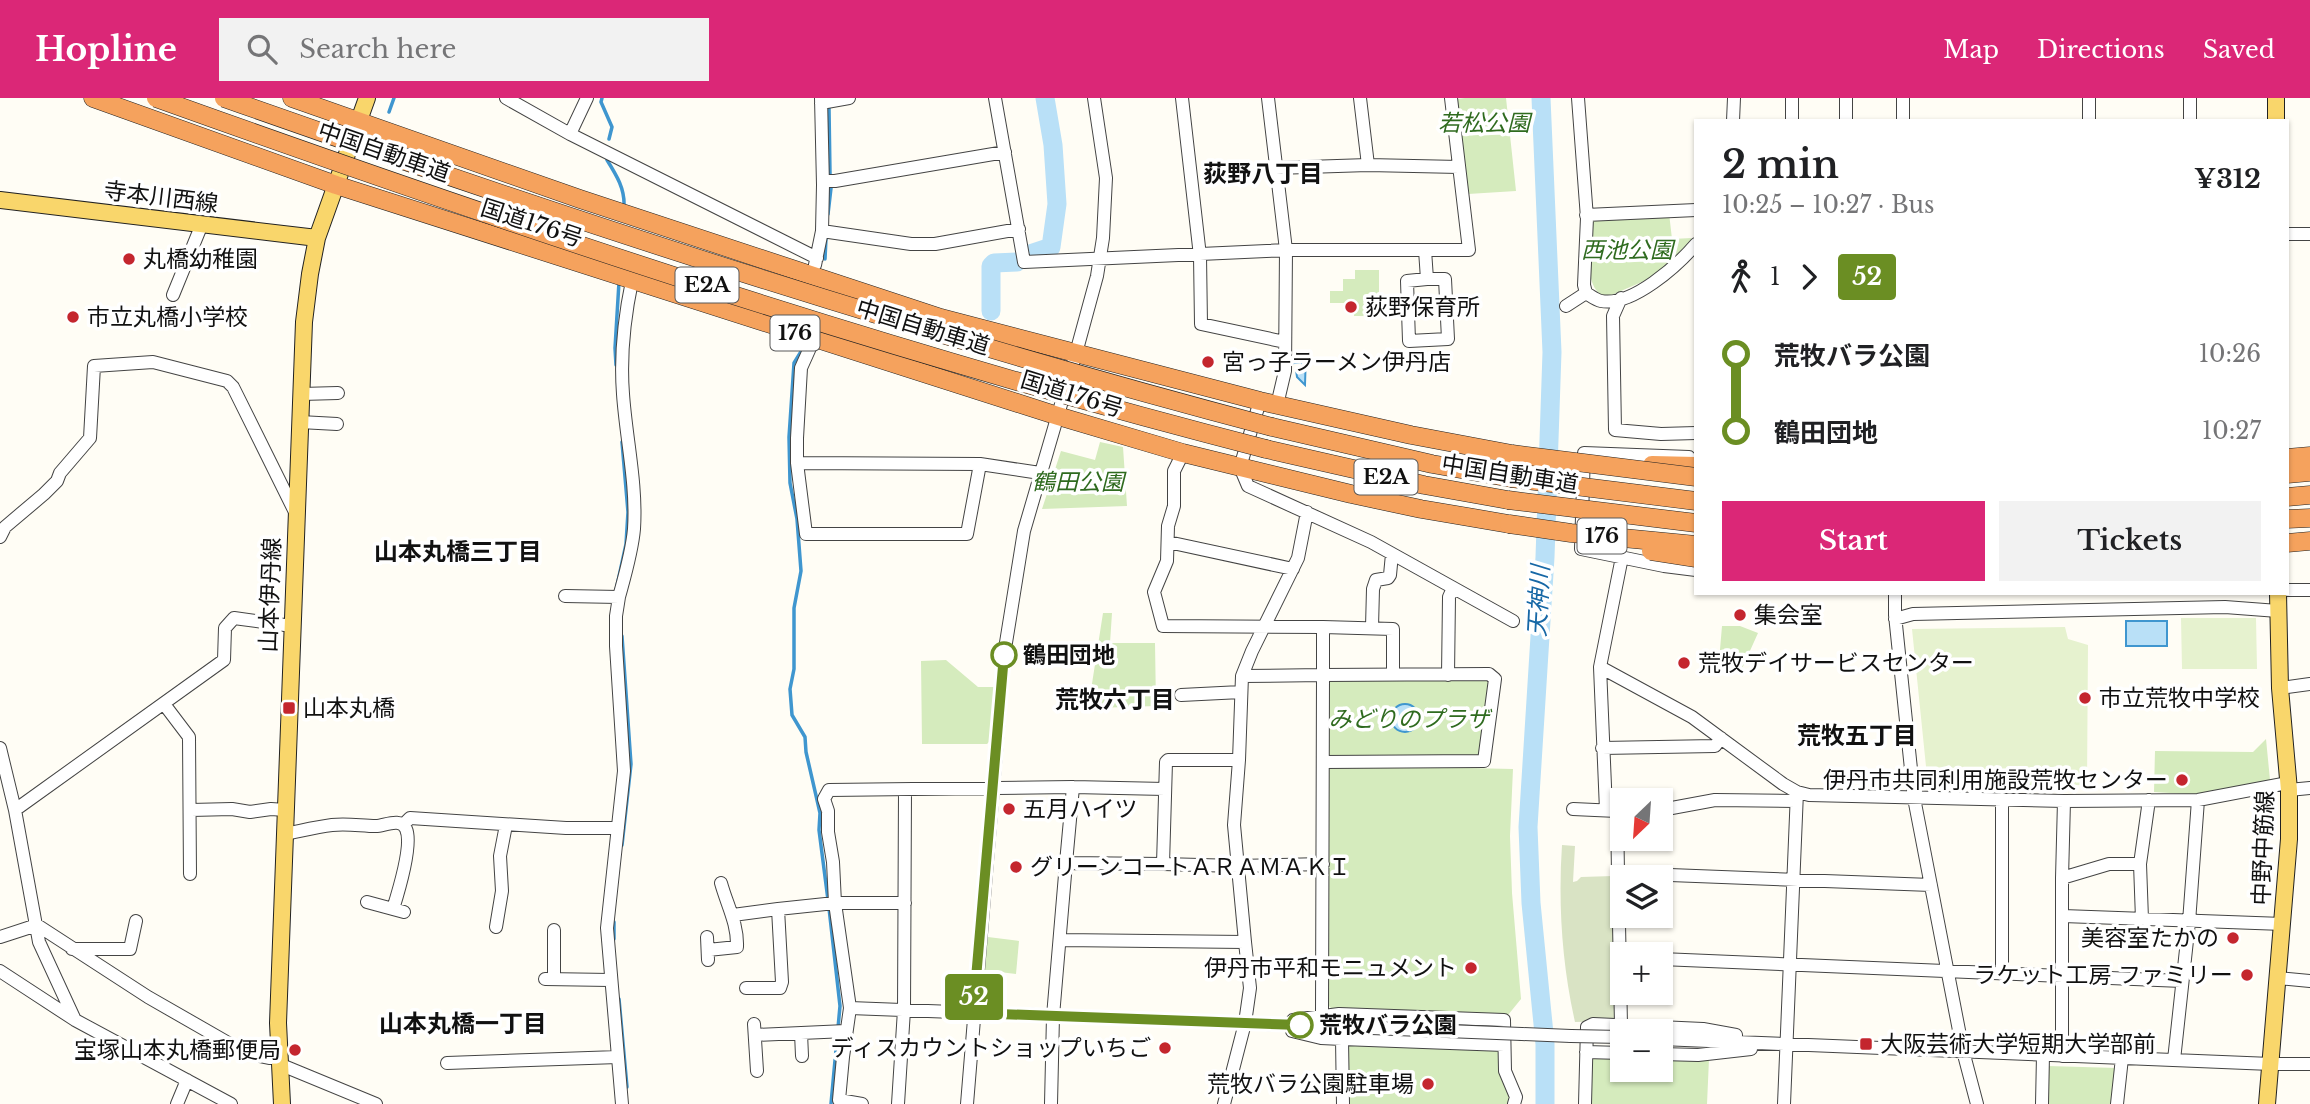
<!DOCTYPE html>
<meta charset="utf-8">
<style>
body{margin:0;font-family:"Libre Baskerville","Noto Sans JP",serif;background:#f2f2f2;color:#202124;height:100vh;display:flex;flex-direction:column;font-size:26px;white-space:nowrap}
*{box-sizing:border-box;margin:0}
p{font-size:23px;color:#757577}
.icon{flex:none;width:38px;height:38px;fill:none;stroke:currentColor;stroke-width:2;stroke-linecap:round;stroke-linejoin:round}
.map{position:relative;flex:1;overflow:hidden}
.drawer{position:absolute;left:1694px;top:21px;width:595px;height:476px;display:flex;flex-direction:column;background:#fff;border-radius:0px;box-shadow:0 2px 5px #0004}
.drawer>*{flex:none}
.badge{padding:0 14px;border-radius:5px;font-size:24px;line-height:46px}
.needle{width:46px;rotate:205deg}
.fabs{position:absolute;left:1610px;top:690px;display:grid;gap:14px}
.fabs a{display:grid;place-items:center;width:63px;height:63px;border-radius:0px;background:#fff;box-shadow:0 2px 5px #0004;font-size:35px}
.map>.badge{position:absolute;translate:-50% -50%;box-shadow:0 0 0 4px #fff}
.legs{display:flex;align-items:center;gap:10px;height:77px;padding:0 28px;font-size:23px}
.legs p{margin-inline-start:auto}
.overview{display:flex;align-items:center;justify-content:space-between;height:119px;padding:0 28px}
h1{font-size:38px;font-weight:600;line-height:52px}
.action{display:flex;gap:14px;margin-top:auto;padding:14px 28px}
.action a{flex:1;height:80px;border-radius:0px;background:#db2777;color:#fff;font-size:28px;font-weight:600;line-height:80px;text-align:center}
.action a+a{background:#f2f2f2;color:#202124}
ul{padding:0 28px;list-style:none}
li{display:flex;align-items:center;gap:24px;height:77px;font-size:26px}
li i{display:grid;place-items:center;width:10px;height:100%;margin:0 9px;background:currentColor}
li i::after{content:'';width:18px;height:18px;margin:-9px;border:5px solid;border-radius:50%;background:#fff}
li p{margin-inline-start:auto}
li:first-child i{background:linear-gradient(#0000 50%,currentColor 0)}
li:last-child i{background:linear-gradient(currentColor 50%,#0000 0)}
header{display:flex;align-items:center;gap:42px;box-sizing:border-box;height:98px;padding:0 35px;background:#db2777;color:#fff}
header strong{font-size:33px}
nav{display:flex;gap:38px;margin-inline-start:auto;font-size:24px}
.search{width:490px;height:63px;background:#f2f2f2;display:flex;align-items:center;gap:18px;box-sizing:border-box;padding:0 24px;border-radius:0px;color:#757577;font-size:26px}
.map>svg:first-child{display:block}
.green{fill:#d5ebbd}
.cemetery{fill:#d9e3c4}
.pitch{fill:#e6f2cf}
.water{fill:#b9e0f7;stroke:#3f96cf;stroke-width:2}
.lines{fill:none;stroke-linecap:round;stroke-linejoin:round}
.stream{stroke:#3f96cf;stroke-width:3.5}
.river{stroke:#b9e0f7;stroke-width:19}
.minor-casing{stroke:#444;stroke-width:14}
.major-casing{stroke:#222;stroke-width:18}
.highway-casing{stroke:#222;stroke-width:19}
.minor{stroke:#fff;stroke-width:12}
.major{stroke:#f9d66b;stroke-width:16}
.highway{stroke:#f5a25d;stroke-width:18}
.minor-bridge-casing{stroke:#444;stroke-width:14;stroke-linecap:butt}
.highway-bridge-casing{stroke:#222;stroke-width:19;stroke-linecap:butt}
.minor-bridge{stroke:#fff;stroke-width:12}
.highway-bridge{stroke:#f5a25d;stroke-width:18}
.line-1-casing{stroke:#fff;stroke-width:16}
.line-1{stroke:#6b8e23;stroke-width:10}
.poi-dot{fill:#c4262e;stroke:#fff;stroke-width:2.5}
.stop-1-dot{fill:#fff;stroke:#6b8e23;stroke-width:3.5}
.labels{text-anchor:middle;stroke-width:7;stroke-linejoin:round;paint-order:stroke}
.shield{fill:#fff;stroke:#585858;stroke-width:2}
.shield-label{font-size:21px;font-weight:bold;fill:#111}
.park-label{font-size:23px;font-style:italic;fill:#2f6b1f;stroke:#fff}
.street-label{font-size:23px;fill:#111;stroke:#fff}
.poi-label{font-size:23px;fill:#111;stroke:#fff;text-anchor:start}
.stop-label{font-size:23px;font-weight:bold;fill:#111;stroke:#fff;text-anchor:start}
.neighbourhood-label{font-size:24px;font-weight:bold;fill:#111;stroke:#fff}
.water-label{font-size:24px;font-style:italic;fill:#1768a6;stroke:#fff}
</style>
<header>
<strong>Hopline</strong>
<div class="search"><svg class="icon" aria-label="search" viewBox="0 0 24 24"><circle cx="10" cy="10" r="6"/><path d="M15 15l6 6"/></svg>Search here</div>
<nav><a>Map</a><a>Directions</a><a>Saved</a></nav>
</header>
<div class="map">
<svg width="2310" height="1006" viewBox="0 0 2310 1006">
<rect width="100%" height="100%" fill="#fffdf5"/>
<path class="green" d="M1465,0H1506L1516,93L1468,96L1457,1Z
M1669,115L1672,141L1692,140L1670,168L1658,177L1607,199C1581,194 1590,139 1590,118Z
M1355,172H1379V218H1354L1353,205H1330V193H1343V181H1355Z
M1100,344L1123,349L1127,408L1042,411L1061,353L1095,362Z
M1103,515H1112L1110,545H1155L1156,608L1096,610V598L1091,592Z
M1722,528H1740L1758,535L1740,575H1718Z
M946,562L978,589H997L991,642L987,646H922L921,563Z
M1331,581H1486L1490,586L1481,659L1329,661L1327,585Z
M2266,641L2270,682L2201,697L2154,694L2155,653L2253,654Z
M1333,667L1513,671L1510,738L1512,795L1521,901L1508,917L1331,910L1328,907L1329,670Z
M988,839L1019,843L1016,876L983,872Z
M1349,945L1496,950L1503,955L1512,1006H1348L1346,950Z
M1592,957L1622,958V971H1661V959L1709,961L1707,1006H1590Z
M2048,968L2117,970L2114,1006H2047Z"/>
<path class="cemetery" d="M1562,747L1575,748L1573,784L1577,783L1581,779L1613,778L1617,920L1615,923L1575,924C1562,866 1558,806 1562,747Z"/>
<path class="pitch" d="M2181,520H2256L2257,571H2182Z
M2065,529L2068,541L2088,547L2087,687L1928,688L1912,531Z"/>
<path class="water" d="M1297,253L1306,255L1305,287L1297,279L1296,272L1302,271V264L1294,265V256Z
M2126,523H2167V548H2126Z
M1391 620a14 14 0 1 1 28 0a14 14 0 1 1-28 0Z"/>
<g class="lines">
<path class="stream" d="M602,0L601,4L612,29L609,41
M829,10L830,76
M389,14L394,0
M607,62C617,78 625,91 624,109
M828,116L831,90
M825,161L826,140
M802,252L794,265L789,339L790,385L797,421L801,473L794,510V571L790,591L792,617L805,639L806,654L820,715L819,732L828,802
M616,267L615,250L619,184
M616,492L626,446L628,414L622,344
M622,538L631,666L622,747
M829,810L840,908L831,1006
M614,824V841
M619,901L627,989"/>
<path class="river" d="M1541,0L1552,254L1545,459L1528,729L1531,805L1545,946V1006
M1030,156L1051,149L1057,106L1053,47L1045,0
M991,213V168L994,165L1017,164"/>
<defs>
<path id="minor" d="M506,0L570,36L817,160
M995,0L1024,164L1286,152H1469L1451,0
M1182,0L1200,158L1201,226L1285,244
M1268,0L1286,152L1285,273L1277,307
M1360,0L1368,67
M1578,0L1587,120L1584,187L1586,195C1591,198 1596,202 1601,203C1632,209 1678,167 1696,146
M1903,0V23
M821,5L849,0
M1733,23L1734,0
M1792,23V0
M1846,23V0
M2089,23V0
M2190,23V0
M570,36L587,0
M1276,70L1368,67L1459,69
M824,83H835L1005,54
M1586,117L1696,112
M822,133L911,146H935L1019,131
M2287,136H2310
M1425,152L1427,181H1445L1448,241L1409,243L1407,183L1427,181
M815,167L822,133L823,87L821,0
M173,197L202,126
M1621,200L1613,218L1615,332L1661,336L1696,335
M1566,208L1586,195
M814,241L801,270L797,340V365L806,436H967L980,366L1040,375
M301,296L338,295
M1260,303L1240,369L1248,388L1371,444L1513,523
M300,324L337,326
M1183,355L1174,373V408L1168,428L1167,463L1154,494L1163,528L1323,529V577L1489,576L1495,581L1484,663L1323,664
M1689,359L1584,355L1581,451L1664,468L1696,472
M797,365L980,366
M1307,414L1298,460L1252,553L1242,578L1239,662H1168L1166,664L1163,766L1237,768L1323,766
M0,439L5,429L44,396L57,383L60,375L90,340L94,268L153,264L227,283L233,289L296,416
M1168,444L1293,471
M2287,492H2310
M1895,495V517L1914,700L1963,953L1977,1006
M565,498L619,499L616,518V548L624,673L607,830L622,1006
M619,499C625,477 632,454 634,431C637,386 626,340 623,296C620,257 624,221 632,183
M1895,521L1913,516L2225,509L2278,513
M1323,529L1393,531V577
M1372,529L1373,491L1376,482L1388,480L1390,477L1392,456
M1600,569L1692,619L1783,686L1797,694L1809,697L2064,703L2198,702L2288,685
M1448,577L1449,499L1453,490
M1242,578L1323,577L1322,916
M2280,590L2310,586
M1181,597L1241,594
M164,606L189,639L190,776
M0,650L15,712
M1602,650L1715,648L1721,640
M1073,689L1066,765L1163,766
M2289,692L2310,690
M2064,703L2062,780L2109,766H2140
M1573,711L1617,713L1618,775L1931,787
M191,712L232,711L250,714L271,711L285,712
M1606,712L1600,569L1622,459
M1661,712L1715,702L1795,703
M403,727L410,720L566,730H618
M284,736C300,733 316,729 332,727C347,725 362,728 376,728C384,728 401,719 406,731C413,746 398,795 393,811
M1618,775L1621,927
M367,804L404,814
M733,817L778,811
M2063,818L2283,826
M2142,821L2140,766L2149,702
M496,829L502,793L500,758L506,727
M554,832V881
M0,839L37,827L148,899L230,946L250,956L269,960H279
M707,839L708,862
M1060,842L1245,844L1234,727L1239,662
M72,851H130L136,823
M708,852L737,849C738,826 727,807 721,785
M1661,861L2182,883
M0,873L75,922L231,1006
M2002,874V701
M2278,880L2310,883
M545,881L610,882
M746,890H780L782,884L778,811L835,805H905
M850,910L835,805L833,764L828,734V713L824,701L829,692L1073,689L1165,691
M75,922L39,844L15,712L224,562L225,530L234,520L292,528
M1293,922L1339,916L1504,922L1505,973L1516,999L1514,1006
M754,926L757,973
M1292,933L1321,940L1342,941L1343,1006
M801,935L802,958
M1522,936L1571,938
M755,937L846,933
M1342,941L1504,947
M1661,941L2271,966H2310
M1586,954L1622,955
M1661,956L1698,957L1751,951
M2062,958V780
M2174,962L2189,824L2198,702
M447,965L618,959
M279,966L376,1006
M177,1006L187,982
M862,1006L839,1002L843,959L850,910L1321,928
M898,1006L904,912L905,692
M967,1006L1004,557L1024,433L1076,255L1097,178L1103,140L1106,80L1094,0
M1051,1006L1053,918L1066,765
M1224,1006L1245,925L1250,890L1245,844
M1585,1006L1587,929L1593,926L1703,931L1736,937
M1784,1006L1797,694
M2042,1006L2043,957
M2117,1006L2122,960"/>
<path id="major" d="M2276,0V23
M0,102L317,140
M282,1006L278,925L304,224L310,176L317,140L367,0
M2267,1006L2289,741V692L2280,590L2278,495"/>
<path id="highway" d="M93,0L336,87L1058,318L1183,355L1351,396L1421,411L1509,426
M292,0L580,101L941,220L1260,303L1411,337L1512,356
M1272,329L1432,366L1511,380
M1266,351L1424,387L1508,402
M2287,360L2310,358
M1652,367L1696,368
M2287,376L2310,374
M2287,399L2310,397
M2287,421L2310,420
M2287,445L2310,443"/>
</defs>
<use href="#minor" class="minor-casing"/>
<use href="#major" class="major-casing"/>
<use href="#highway" class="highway-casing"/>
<use href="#minor" class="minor"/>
<use href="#major" class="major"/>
<use href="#highway" class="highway"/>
<defs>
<path id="minor-bridge" d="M1321,928L1522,936
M1571,938L1622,939"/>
<path id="highway-bridge" d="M156,0C521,131 890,255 1266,351
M224,0C569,122 918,236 1272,329
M1512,356L1696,379
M1511,380L1696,403
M1508,402L1696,425
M1509,426L1571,435L1696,447
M1651,453L1696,460"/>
</defs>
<use href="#minor-bridge" class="minor-bridge-casing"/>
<use href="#highway-bridge" class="highway-bridge-casing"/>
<use href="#minor-bridge" class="minor-bridge"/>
<use href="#highway-bridge" class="highway-bridge"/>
</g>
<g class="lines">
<defs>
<path id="line-1" d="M1004,557L973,915L1300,927"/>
</defs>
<use href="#line-1" class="line-1-casing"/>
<use href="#line-1" class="line-1"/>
</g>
<g class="poi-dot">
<circle cx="129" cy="161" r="7"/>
<circle cx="1351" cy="209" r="7"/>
<circle cx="73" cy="219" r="7"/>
<circle cx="1208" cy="264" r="7"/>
<circle cx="1740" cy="517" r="7"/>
<circle cx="1684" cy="565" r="7"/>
<circle cx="2085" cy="600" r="7"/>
<rect x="282" y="603" width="14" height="14" rx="3.5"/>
<circle cx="2182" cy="682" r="7"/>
<circle cx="1009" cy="711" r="7"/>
<circle cx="1016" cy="769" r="7"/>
<circle cx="2233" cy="840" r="7"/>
<circle cx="1471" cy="870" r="7"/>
<circle cx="2247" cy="877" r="7"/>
<rect x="1859" y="939" width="14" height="14" rx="3.5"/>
<circle cx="1165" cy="950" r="7"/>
<circle cx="295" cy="952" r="7"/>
<circle cx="1428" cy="986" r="7"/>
</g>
<g class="stop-1-dot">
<circle cx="1004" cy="557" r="12"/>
<circle cx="1300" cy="927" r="12"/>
</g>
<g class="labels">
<g class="shield">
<rect x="675.5" y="169.5" width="63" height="35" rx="5"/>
<rect x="770.5" y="217.5" width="49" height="35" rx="5"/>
<rect x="1354.5" y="361.5" width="63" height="35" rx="5"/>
<rect x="1577.5" y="420.5" width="49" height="35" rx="5"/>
</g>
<g class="shield-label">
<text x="707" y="194">E2A</text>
<text x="795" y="242">176</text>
<text x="1386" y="386">E2A</text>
<text x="1602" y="445">176</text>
</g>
<g class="park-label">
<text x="1484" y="33">若松公園</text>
<text x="1627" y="160">西池公園</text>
<text x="1078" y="392">鶴田公園</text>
<text x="1409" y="629">みどりのプラザ</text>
</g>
<g class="street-label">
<text transform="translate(384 54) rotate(19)" y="8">中国自動車道</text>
<text transform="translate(161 99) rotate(7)" y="8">寺本川西線</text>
<text transform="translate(532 125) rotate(18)" y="8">国道176号</text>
<text transform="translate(923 229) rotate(17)" y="8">中国自動車道</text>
<text transform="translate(1072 296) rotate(17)" y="8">国道176号</text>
<text transform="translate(1510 376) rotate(9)" y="8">中国自動車道</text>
<text transform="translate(270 497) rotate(-88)" y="8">山本伊丹線</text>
<text transform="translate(2263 750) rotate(-88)" y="8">中野中筋線</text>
</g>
<g class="poi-label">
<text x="143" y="169">丸橋幼稚園</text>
<text x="1365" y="217">荻野保育所</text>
<text x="87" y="227">市立丸橋小学校</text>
<text x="1222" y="272">宮っ子ラーメン伊丹店</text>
<text x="1754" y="525">集会室</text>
<text x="1698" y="573">荒牧デイサービスセンター</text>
<text x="2099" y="608">市立荒牧中学校</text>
<text x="303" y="618">山本丸橋</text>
<text x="2168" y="690" text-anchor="end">伊丹市共同利用施設荒牧センター</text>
<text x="1023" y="719">五月ハイツ</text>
<text x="1030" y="777">グリーンコートＡＲＡＭＡＫＩ</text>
<text x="2219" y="848" text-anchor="end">美容室たかの</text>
<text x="1457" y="878" text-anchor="end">伊丹市平和モニュメント</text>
<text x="2233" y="885" text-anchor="end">ラケット工房 ファミリー</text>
<text x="1880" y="954">大阪芸術大学短期大学部前</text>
<text x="1151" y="958" text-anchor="end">ディスカウントショップいちご</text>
<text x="281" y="960" text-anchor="end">宝塚山本丸橋郵便局</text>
<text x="1414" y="994" text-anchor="end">荒牧バラ公園駐車場</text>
</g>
<g class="stop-label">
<text x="1023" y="565">鶴田団地</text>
<text x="1319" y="935">荒牧バラ公園</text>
</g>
<g class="neighbourhood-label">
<text x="1263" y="84">荻野八丁目</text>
<text x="458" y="462">山本丸橋三丁目</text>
<text x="1115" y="610">荒牧六丁目</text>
<text x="1857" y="646">荒牧五丁目</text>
<text x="463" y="934">山本丸橋一丁目</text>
</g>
<g class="water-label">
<text transform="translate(1539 503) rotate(-87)" y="8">天神川</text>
</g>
</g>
</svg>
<div class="fabs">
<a><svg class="needle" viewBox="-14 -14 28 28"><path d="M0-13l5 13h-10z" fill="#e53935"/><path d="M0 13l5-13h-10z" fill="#757577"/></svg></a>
<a><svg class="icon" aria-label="layers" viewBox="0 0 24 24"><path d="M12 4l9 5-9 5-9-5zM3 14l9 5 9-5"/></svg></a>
<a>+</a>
<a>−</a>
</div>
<b class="badge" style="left:974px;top:899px;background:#6b8e23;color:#fff">52</b>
<section class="drawer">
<div class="overview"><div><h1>2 min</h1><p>10:25 – 10:27 · Bus</p></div><b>¥312</b></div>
<div class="legs"><svg class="icon" aria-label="walk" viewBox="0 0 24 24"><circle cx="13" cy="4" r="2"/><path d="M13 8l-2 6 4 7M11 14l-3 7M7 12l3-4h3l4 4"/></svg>1<svg class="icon" aria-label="forward" viewBox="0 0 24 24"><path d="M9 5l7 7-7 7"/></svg><b class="badge" style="background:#6b8e23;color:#fff">52</b></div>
<ul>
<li><i style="color:#6b8e23"></i><b>荒牧バラ公園</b><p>10:26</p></li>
<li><i style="color:#6b8e23"></i><b>鶴田団地</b><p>10:27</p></li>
</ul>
<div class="action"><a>Start</a><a>Tickets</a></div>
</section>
</div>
